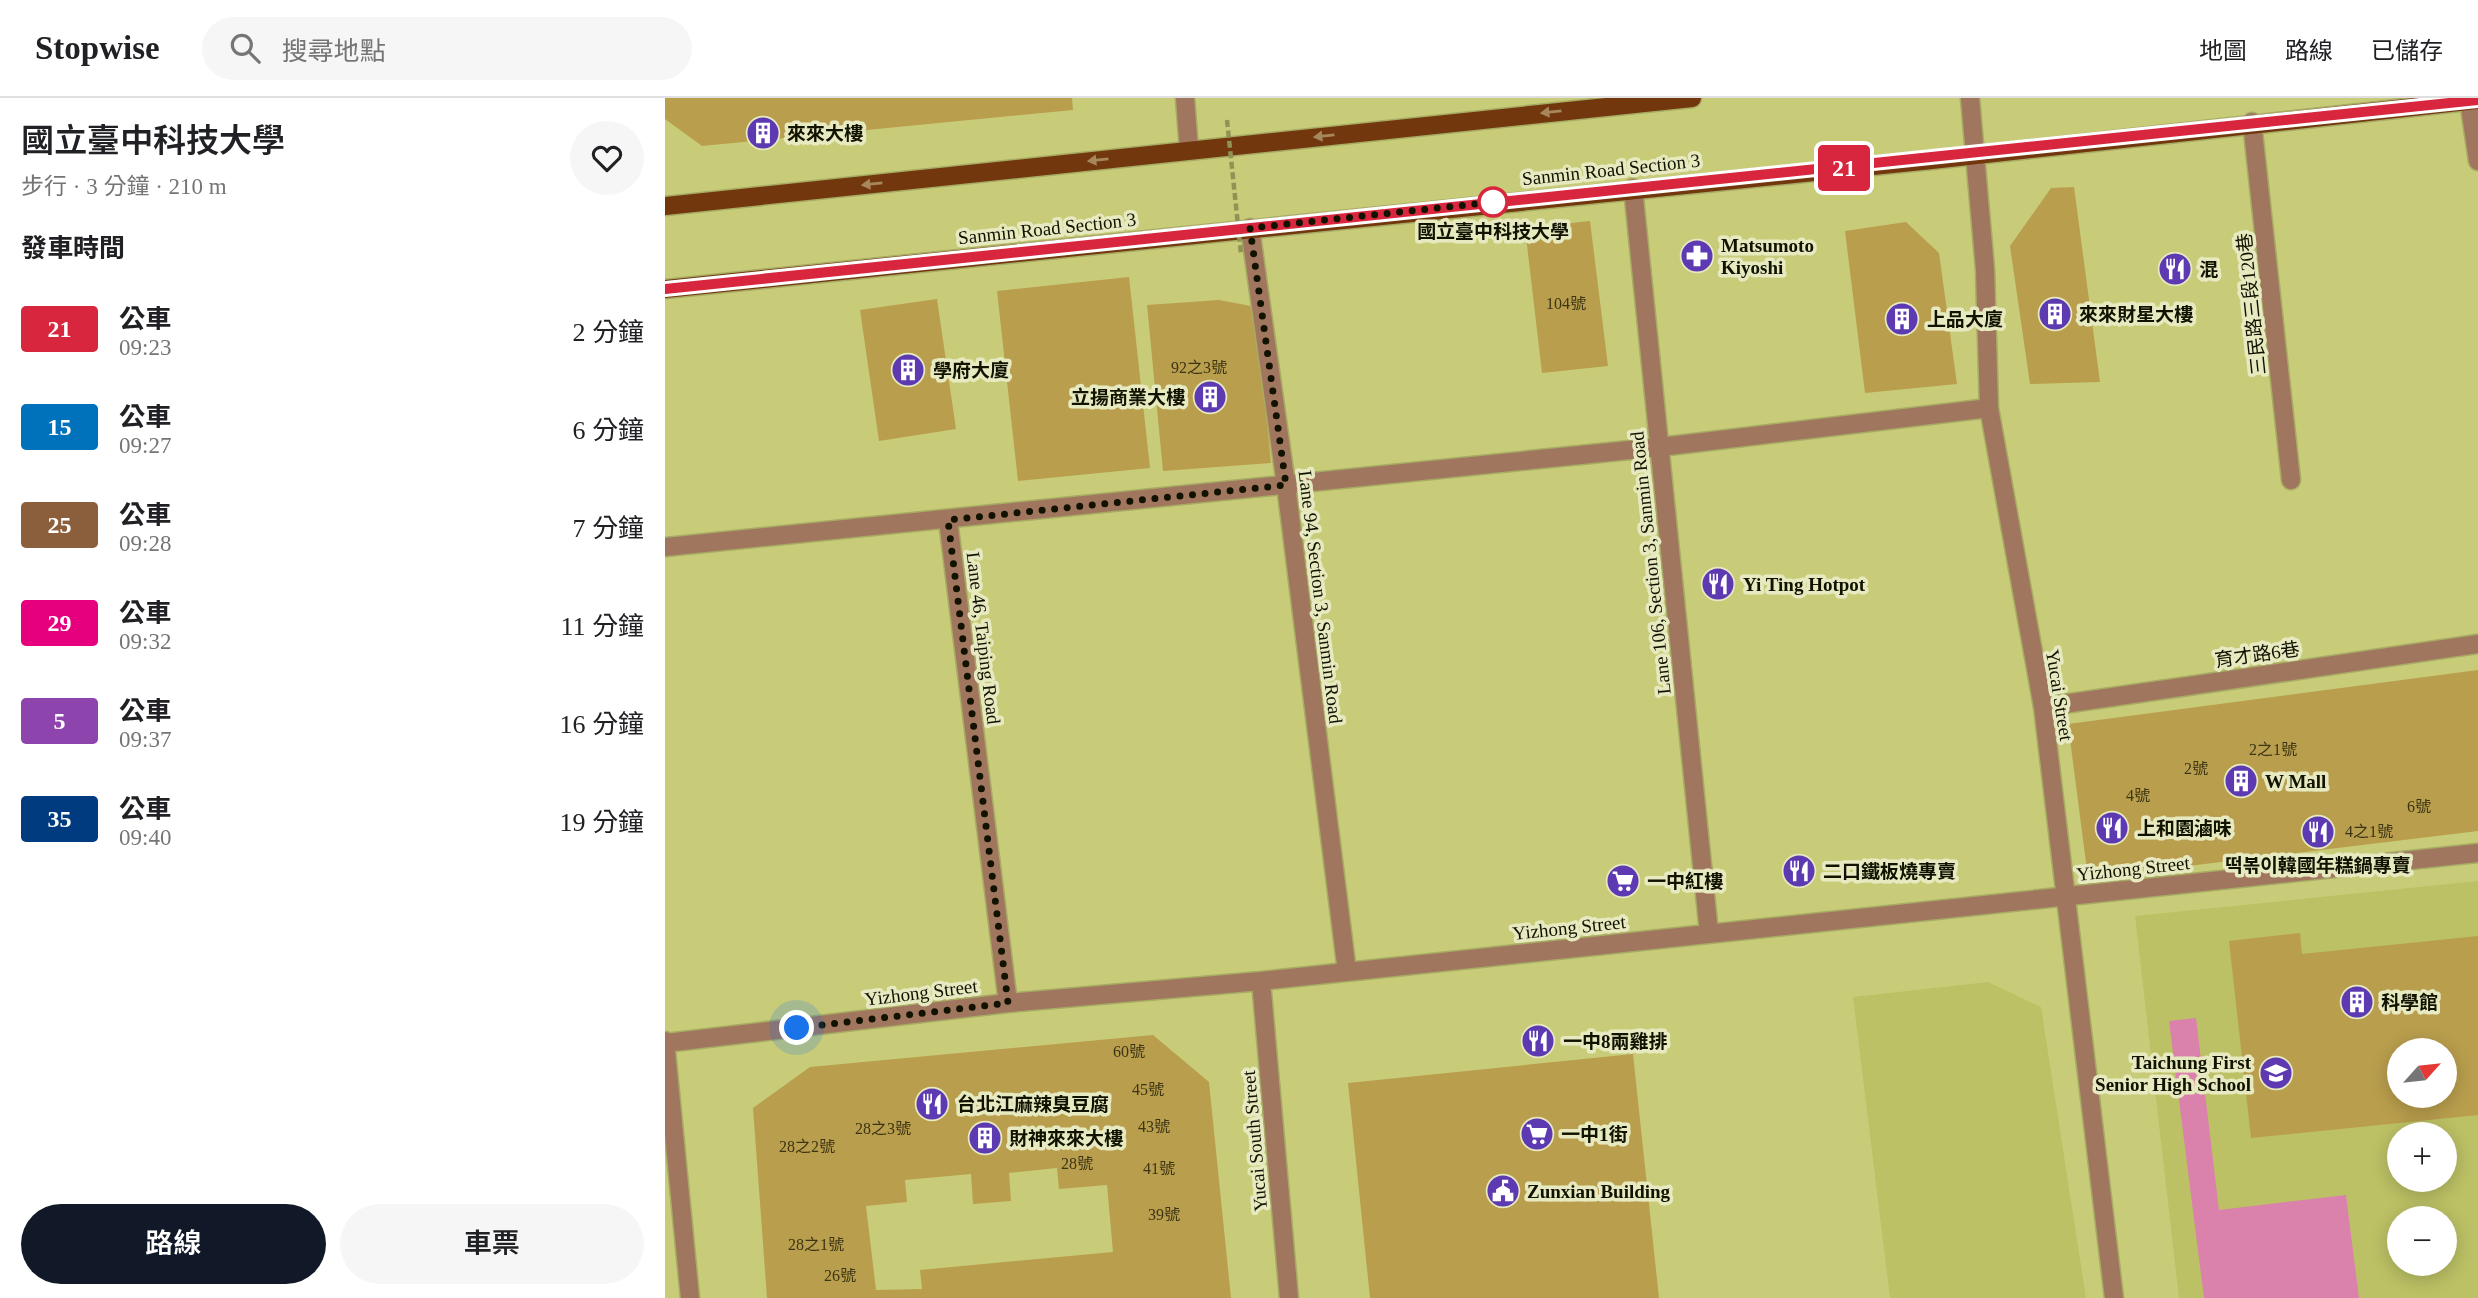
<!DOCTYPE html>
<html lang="zh-TW">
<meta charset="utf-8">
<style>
body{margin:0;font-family:"Times New Roman","Noto Sans TC","Noto Sans KR",serif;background:#f6f6f6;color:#202124;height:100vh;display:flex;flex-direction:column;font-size:26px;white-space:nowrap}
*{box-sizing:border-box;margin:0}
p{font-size:23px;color:#757577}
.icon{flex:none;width:38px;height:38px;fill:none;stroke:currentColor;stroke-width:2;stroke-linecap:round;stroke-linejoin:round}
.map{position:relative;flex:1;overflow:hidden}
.side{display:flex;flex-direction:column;background:#fff;width:665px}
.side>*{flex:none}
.badge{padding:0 14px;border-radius:5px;font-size:24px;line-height:46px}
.needle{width:46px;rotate:63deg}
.tools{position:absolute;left:1722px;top:940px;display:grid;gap:14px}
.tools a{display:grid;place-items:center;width:70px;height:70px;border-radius:50%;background:#fff;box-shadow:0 4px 18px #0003;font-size:35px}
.you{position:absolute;width:35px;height:35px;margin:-18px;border:5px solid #fff;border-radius:50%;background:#1a73e8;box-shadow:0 0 0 10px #1a73e833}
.map>.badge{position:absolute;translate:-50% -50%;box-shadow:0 0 0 4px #fff}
h2{padding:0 21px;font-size:26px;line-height:63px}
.round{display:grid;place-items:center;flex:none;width:74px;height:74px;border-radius:37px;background:#f6f6f6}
.summary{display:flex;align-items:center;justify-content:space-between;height:119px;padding:0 21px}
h1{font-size:33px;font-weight:600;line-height:52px}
.action{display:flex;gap:14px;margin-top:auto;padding:14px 21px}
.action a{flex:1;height:80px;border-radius:42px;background:#111827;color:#fff;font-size:28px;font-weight:600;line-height:80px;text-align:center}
.action a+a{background:#f6f6f6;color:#202124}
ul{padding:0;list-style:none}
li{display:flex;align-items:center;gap:21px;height:98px;padding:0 21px}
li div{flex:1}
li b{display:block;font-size:26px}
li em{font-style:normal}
li .badge{min-width:77px;font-weight:700;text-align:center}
header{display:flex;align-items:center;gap:42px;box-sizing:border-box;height:98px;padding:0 35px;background:#fff;border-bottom:2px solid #e0e0e0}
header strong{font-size:33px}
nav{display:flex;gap:38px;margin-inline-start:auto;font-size:24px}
.search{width:490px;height:63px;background:#f6f6f6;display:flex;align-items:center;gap:18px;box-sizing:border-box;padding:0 24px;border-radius:38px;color:#757577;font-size:26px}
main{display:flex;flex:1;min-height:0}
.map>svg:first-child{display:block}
.built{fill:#bcc165;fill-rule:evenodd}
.green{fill:#db82ac}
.building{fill:#b99e4d;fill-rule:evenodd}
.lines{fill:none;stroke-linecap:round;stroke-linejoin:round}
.minor-casing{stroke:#a7ab63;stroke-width:21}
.major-casing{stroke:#a7ab63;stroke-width:21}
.minor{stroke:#a1765e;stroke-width:18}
.major{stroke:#72370c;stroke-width:18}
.path-bridge{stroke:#919354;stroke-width:4.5;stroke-dasharray:7 3.5;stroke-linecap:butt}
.oneway{fill:#a7885d}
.line-casing{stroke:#fff;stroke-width:16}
.line{stroke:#d7263d;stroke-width:10}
.walk{stroke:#121200;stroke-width:7;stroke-dasharray:0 12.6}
.stop-dot{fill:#fff;stroke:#d7263d;stroke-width:3.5}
.labels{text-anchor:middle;stroke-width:7;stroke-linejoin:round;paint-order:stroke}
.number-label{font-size:16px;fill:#3c3513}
.poi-label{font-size:19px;font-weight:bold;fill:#121200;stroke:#e7eac1;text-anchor:start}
.street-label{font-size:19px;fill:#121200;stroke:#e7eac1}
.stop-label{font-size:19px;font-weight:bold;fill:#121200;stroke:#e7eac1}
</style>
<header>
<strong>Stopwise</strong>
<div class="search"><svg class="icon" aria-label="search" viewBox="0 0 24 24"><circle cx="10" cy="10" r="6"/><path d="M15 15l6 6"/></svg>搜尋地點</div>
<nav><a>地圖</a><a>路線</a><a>已儲存</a></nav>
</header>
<main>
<section class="side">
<div class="summary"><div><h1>國立臺中科技大學</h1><p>步行 · 3 分鐘 · 210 m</p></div><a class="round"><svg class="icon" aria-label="heart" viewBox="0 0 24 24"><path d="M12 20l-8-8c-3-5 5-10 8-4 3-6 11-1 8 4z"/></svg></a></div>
<h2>發車時間</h2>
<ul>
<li><span class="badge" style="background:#d7263d;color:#fff">21</span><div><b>公車</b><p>09:23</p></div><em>2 分鐘</em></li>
<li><span class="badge" style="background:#0072bc;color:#fff">15</span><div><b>公車</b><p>09:27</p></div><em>6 分鐘</em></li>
<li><span class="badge" style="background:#8b5e3c;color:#fff">25</span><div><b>公車</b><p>09:28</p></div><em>7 分鐘</em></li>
<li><span class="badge" style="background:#e6007e;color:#fff">29</span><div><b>公車</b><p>09:32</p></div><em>11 分鐘</em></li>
<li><span class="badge" style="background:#8e44ad;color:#fff">5</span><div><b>公車</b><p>09:37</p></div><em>16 分鐘</em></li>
<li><span class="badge" style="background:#003b80;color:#fff">35</span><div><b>公車</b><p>09:40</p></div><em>19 分鐘</em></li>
</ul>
<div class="action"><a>路線</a><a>車票</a></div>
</section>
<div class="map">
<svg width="1813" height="1200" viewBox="0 0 1813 1200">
<rect width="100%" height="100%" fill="#c8cc79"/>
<path class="built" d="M1813,783V1200H1514L1470,818ZM1734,952H1780V998H1734ZM1734,1036H1780V1082H1734ZM1734,1120H1780V1166H1734Z
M1323,884L1376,909L1421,1200H1225L1188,899Z"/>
<path class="green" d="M1531,920L1554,1112L1681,1097L1694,1200H1539L1504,923Z"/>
<path class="building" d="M0,0H407L408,12L37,48L0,21Z
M1409,89L1435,284L1365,286L1345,148L1386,90Z
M925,123L943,268L877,275L860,130Z
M1241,124L1274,155L1292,286L1200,295L1180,133Z
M464,179L485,370L353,383L332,193Z
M272,201L291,331L214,343L195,212Z
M554,202L586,208L593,233L606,365L498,373L482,207Z
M1813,572V733L1423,780L1403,626Z
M1635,835L1637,856L1813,838V1017L1586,1040L1564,843ZM1734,952H1780V998H1734Z
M488,937L544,984L566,1200H102L88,1010L145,969ZM392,1070L394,1091L442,1087L448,1154L255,1172L257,1191L211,1192L201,1108L242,1104L240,1082L306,1076L308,1106L346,1103L344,1075Z
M968,956L994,1200H705L683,985Z"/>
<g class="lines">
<defs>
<path id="minor" d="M520,0L524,52
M1305,0L1320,171L1324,310L1378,609L1449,1200
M1804,3L1813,63
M1587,24L1626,382
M968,90L1044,835
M585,130L621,387L682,874
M283,422L343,905
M0,449L995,349L1324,310
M1378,609L1813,546
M596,883L624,1200
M0,943L25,1200
M0,945L343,905L596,883L1813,755"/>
<path id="major" d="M0,108L1027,0
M0,191L1267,62L1813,2"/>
</defs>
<use href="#minor" class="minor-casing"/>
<use href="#major" class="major-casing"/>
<use href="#minor" class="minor"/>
<use href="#major" class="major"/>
<path class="path-bridge" d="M562,22L576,156"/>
</g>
<defs><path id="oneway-solid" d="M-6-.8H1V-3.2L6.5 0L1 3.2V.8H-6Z" transform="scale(1.75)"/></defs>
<g class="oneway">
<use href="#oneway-solid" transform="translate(886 14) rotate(174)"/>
<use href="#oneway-solid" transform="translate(659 38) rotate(174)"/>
<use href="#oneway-solid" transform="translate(433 62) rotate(174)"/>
<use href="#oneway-solid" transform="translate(207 86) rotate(174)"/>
</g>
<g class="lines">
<defs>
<path id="line" d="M0,191C605,131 1209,66 1813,2"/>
</defs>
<use href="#line" class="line-casing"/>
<use href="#line" class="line"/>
<path class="walk" d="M132,930L343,905L283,422L621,387L585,130L839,103L828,104"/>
</g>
<defs>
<symbol id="building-disc" viewBox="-11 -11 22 22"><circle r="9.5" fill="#5d3ab2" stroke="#e7eac1"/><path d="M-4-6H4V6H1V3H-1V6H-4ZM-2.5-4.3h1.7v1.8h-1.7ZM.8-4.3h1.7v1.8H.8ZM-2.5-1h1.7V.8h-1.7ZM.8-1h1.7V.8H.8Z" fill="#fff"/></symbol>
<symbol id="pharmacy-disc" viewBox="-11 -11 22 22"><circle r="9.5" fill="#5d3ab2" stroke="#e7eac1"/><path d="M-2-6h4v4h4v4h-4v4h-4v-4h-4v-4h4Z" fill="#fff"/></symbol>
<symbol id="restaurant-disc" viewBox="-11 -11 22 22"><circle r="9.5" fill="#5d3ab2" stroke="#e7eac1"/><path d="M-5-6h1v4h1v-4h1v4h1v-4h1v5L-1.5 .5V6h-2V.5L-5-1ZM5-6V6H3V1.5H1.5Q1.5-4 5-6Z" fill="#fff"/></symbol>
<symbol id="supermarket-disc" viewBox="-11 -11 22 22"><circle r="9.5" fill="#5d3ab2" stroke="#e7eac1"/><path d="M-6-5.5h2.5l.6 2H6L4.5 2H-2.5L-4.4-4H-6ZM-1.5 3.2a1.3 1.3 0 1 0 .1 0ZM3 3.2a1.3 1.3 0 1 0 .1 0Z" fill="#fff"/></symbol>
<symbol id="school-disc" viewBox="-11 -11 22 22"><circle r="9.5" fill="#5d3ab2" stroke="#e7eac1"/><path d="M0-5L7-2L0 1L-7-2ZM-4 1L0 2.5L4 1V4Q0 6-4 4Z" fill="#fff"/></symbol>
<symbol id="civic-disc" viewBox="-11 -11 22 22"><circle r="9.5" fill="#5d3ab2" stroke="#e7eac1"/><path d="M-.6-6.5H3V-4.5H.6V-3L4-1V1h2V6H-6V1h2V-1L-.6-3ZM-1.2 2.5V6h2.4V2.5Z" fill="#fff"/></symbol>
</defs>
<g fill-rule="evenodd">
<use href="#building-disc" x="79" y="16" width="38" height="38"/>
<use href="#pharmacy-disc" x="1013" y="139" width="38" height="38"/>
<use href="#restaurant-disc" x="1491" y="152" width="38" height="38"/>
<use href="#building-disc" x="1371" y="197" width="38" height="38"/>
<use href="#building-disc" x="1218" y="202" width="38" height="38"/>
<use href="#building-disc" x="224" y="253" width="38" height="38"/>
<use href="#building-disc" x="526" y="280" width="38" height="38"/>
<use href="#restaurant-disc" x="1034" y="467" width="38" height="38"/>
<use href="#building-disc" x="1557" y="664" width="38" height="38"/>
<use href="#restaurant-disc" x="1428" y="711" width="38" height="38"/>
<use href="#restaurant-disc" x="1634" y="715" width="38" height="38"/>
<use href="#restaurant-disc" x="1115" y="754" width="38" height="38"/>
<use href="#supermarket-disc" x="939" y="764" width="38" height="38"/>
<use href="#building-disc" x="1673" y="885" width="38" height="38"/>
<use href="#restaurant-disc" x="854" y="924" width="38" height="38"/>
<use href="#school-disc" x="1592" y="956" width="38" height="38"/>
<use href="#restaurant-disc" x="248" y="987" width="38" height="38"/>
<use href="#supermarket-disc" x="853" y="1017" width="38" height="38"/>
<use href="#building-disc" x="301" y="1021" width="38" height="38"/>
<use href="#civic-disc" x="819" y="1074" width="38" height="38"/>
</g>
<circle class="stop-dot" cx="828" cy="104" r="14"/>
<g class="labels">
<g class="number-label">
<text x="901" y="211">104號</text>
<text x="534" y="275">92之3號</text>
<text x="1608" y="657">2之1號</text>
<text x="1531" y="676">2號</text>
<text x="1473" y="703">4號</text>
<text x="1754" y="714">6號</text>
<text x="1704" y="739">4之1號</text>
<text x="464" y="959">60號</text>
<text x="483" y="997">45號</text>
<text x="489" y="1034">43號</text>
<text x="218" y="1036">28之3號</text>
<text x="142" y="1054">28之2號</text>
<text x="412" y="1071">28號</text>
<text x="494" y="1076">41號</text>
<text x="499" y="1122">39號</text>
<text x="151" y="1152">28之1號</text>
<text x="175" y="1183">26號</text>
</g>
<g class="poi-label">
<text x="122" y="42">來來大樓</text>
<text x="1056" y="154">Matsumoto<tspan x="1056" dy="22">Kiyoshi</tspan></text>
<text x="1534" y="178">混</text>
<text x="1414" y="223">來來財星大樓</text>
<text x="1262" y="228">上品大廈</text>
<text x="268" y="279">學府大廈</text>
<text x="520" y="306" text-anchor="end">立揚商業大樓</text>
<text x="1078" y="493">Yi Ting Hotpot</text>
<text x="1600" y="690">W Mall</text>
<text x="1472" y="737">上和園滷味</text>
<text x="1653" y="774" text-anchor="middle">떡볶이韓國年糕鍋專賣</text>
<text x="1158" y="780">二口鐵板燒專賣</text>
<text x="982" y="790">一中紅樓</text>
<text x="1716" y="911">科學館</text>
<text x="898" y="950">一中8兩雞排</text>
<text x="1586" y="971" text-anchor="end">Taichung First<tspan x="1586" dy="22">Senior High School</tspan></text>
<text x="292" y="1013">台北江麻辣臭豆腐</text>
<text x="896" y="1043">一中1街</text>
<text x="344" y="1047">財神來來大樓</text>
<text x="862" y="1100">Zunxian Building</text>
</g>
<g class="street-label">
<text transform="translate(946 71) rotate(-6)" y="7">Sanmin Road Section 3</text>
<text transform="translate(382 130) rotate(-6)" y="7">Sanmin Road Section 3</text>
<text transform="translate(1586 206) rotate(-96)" y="7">三民路三段120巷</text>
<text transform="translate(985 465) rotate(-96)" y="7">Lane 106, Section 3, Sanmin Road</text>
<text transform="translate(656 499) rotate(83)" y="7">Lane 94, Section 3, Sanmin Road</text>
<text transform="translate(319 540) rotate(83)" y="7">Lane 46, Taiping Road</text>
<text transform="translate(1592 556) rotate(-8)" y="7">育才路6巷</text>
<text transform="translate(1395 597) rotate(81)" y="7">Yucai Street</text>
<text transform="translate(1468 770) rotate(-6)" y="7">Yizhong Street</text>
<text transform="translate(904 829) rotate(-6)" y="7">Yizhong Street</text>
<text transform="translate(256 894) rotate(-7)" y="7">Yizhong Street</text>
<text transform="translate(589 1043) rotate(-95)" y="7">Yucai South Street</text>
</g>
<g class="stop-label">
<text x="828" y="140">國立臺中科技大學</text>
</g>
</g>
</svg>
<div class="tools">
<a><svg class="needle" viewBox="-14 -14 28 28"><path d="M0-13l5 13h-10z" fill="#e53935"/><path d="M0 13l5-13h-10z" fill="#757577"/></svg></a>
<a>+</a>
<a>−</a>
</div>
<div class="you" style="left:132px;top:930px"></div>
<b class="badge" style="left:1179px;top:70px;background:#d7263d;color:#fff">21</b>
</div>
</main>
